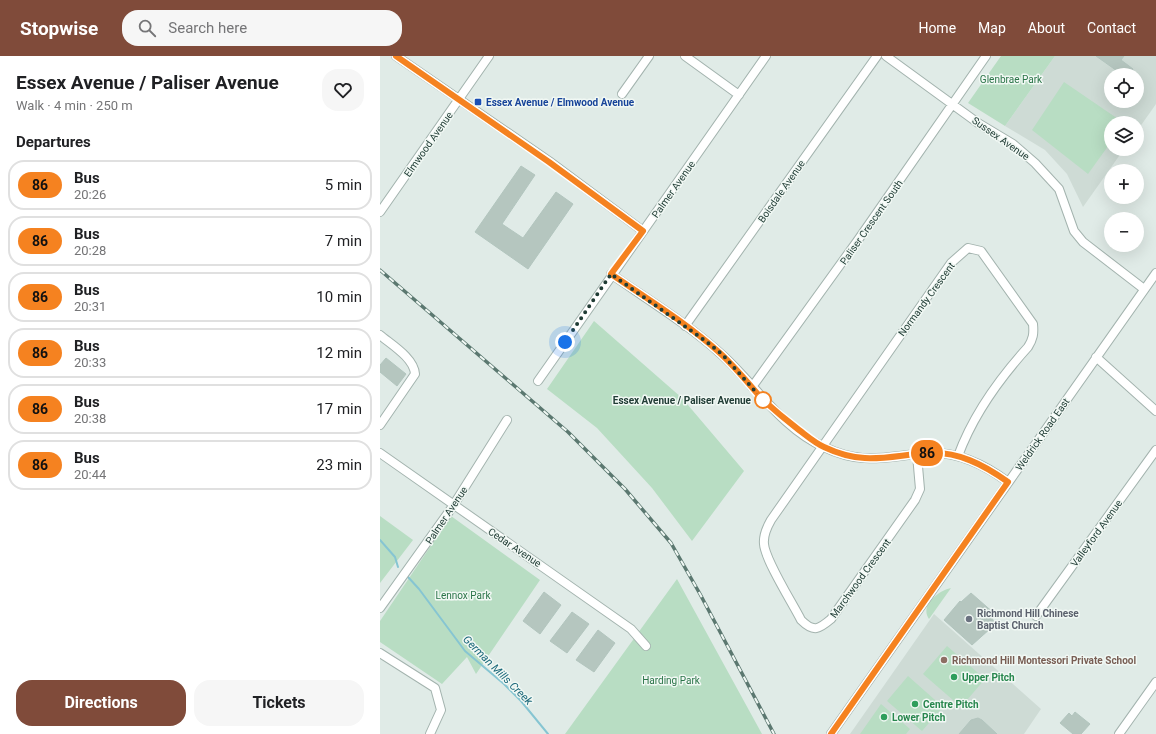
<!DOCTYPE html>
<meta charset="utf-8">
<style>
body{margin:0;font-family:Roboto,sans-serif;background:#f6f6f6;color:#202124;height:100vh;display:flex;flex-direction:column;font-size:15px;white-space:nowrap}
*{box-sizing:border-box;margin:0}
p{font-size:13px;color:#757577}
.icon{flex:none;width:22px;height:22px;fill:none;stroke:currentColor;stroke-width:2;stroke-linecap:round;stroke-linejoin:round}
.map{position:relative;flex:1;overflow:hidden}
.side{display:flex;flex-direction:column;background:#fff;width:380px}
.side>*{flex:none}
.badge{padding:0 8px;border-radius:13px;font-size:14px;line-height:26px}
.tools{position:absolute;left:724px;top:12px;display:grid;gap:8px}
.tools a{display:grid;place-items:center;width:40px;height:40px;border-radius:50%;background:#fff;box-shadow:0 4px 16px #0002;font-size:20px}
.you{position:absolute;width:20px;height:20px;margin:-10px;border:3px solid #fff;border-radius:50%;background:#1a73e8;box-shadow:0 0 0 6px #1a73e833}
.map>.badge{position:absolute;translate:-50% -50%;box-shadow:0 0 0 2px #fff}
h2{padding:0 16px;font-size:15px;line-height:36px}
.round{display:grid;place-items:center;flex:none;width:42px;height:42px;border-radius:16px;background:#f6f6f6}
.headline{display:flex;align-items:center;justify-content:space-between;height:68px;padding:0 16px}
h1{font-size:19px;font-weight:700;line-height:30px}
.button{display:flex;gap:8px;margin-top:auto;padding:8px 16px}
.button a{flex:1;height:46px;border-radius:16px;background:#804b3a;color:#fff;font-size:16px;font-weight:700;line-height:46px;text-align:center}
.button a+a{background:#f6f6f6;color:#202124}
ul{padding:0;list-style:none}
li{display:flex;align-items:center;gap:12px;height:50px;margin:0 8px 6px;padding:0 8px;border:2px solid #e0e0e0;border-radius:16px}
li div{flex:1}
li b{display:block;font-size:15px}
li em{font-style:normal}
li .badge{min-width:44px;font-weight:700;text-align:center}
header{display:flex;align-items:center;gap:24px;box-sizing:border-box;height:56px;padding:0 20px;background:#804b3a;color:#fff}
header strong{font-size:19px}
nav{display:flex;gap:22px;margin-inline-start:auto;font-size:14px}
.search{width:280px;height:36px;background:#f6f6f6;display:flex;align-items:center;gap:10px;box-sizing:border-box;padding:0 14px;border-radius:16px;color:#757577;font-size:15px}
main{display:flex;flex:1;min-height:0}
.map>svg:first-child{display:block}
.built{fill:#cedbd5;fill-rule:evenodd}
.green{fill:#b8ddc3}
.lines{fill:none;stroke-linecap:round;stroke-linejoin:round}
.stream{stroke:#86c5d2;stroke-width:2}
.building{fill:#b5c6bf;stroke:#b2c5be}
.minor-casing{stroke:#a3b3ae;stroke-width:10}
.minor{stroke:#fff;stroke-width:8}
.rail-casing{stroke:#5b7870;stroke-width:3.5}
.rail{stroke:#f1f8f4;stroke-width:2;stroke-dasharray:6;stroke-linecap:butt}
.line-casing{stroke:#fff;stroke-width:9}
.line{stroke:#f58220;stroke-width:6}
.walk{stroke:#203c35;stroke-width:4;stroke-dasharray:0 7.2}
.transit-dot{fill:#1a4fb4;stroke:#f1f8f4;stroke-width:1.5}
.stop-dot{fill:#fff;stroke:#f58220;stroke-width:2}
.worship-dot{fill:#6b7280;stroke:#f1f8f4;stroke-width:1.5}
.education-dot{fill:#8d6e63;stroke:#f1f8f4;stroke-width:1.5}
.leisure-dot{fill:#2e9e5b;stroke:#f1f8f4;stroke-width:1.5}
.labels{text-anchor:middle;stroke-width:3;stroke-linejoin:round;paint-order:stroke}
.park-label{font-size:10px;fill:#2a7448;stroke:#f1f8f4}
.transit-label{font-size:10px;font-weight:bold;fill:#164399;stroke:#f1f8f4;text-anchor:start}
.street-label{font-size:10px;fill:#203c35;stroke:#f1f8f4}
.stop-label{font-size:10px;font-weight:bold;fill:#203c35;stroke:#f1f8f4;text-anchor:end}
.worship-label{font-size:10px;font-weight:bold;fill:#5b616d;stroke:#f1f8f4;text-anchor:start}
.education-label{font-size:10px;font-weight:bold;fill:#785e54;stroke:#f1f8f4;text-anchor:start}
.leisure-label{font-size:10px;font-weight:bold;fill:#27864d;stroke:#f1f8f4;text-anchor:start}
.water-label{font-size:11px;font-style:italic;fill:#196779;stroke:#f1f8f4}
</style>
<header>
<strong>Stopwise</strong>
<div class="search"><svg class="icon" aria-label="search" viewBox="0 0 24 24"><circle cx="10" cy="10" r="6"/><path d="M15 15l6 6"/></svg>Search here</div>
<nav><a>Home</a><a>Map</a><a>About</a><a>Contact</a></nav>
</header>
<main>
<section class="side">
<div class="headline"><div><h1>Essex Avenue / Paliser Avenue</h1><p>Walk · 4 min · 250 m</p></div><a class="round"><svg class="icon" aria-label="heart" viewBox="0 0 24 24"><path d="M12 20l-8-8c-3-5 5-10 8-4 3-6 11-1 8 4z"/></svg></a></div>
<h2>Departures</h2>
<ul>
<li><span class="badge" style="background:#f58220;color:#111">86</span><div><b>Bus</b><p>20:26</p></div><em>5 min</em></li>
<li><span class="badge" style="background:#f58220;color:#111">86</span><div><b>Bus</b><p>20:28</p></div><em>7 min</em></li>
<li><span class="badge" style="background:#f58220;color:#111">86</span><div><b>Bus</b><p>20:31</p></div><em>10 min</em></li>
<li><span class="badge" style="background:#f58220;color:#111">86</span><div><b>Bus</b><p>20:33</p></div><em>12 min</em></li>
<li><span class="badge" style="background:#f58220;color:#111">86</span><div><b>Bus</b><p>20:38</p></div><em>17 min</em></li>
<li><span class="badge" style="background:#f58220;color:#111">86</span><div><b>Bus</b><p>20:44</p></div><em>23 min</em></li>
</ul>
<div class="button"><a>Directions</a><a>Tickets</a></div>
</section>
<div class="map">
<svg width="776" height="678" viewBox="0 0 776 678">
<rect width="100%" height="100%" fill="#e0ebe7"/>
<path class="built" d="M675,0H776V48L757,75V67H731V93H744L703,151L687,118L665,94L625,70ZM731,19H757V45H731Z
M554,558L661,653L644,678H470Z"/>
<path class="green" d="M621,0H675L625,70L588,47Z
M684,26L744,67H731V86L708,118L652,74Z
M214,265L302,342L364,415L312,485L272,432L217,372L167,333Z
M0,460L33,484L0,527Z
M71,460L160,524L96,618L87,601L62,628L0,586V565Z
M297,523L382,678H185Z
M571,532L549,563C539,549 560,534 571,532Z
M567,590L605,623L581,651L543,618Z
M528,620L563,651L542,675L507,645Z
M501,648L530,673L526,678H480Z"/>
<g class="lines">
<path class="stream" d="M0,484L15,501L18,511
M28,521L39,533L85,595L124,628L141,645L168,678"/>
</g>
<path class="building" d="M716,0H744L741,4L753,13L752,15L756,18L738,19L740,17Z
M141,110L155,119L122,168L143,182L176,136L193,148L148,213L95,176Z
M6,302L26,318L17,330L0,316V309Z
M164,536L181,549L160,578L143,565Z
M591,537L615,558L612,562L614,566L610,570L611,572L592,589L564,564L580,545L581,546Z
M192,556L209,568L187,597L170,585Z
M218,574L235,587L214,616L196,604Z
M695,656L710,668L701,678H693L680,667L689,657L692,660Z
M598,662L602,664L617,678H579L591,664Z"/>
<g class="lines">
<defs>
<path id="minor" d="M16,0L169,105L263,175
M305,0L359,39
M506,0L598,67L633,88L655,107L679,133L694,175L703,186L764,233
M242,38L269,0
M0,156L109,0
M231,218C268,244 308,268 341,298C375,328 401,372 444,391C483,410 507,400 547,397C578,395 605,409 628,426
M305,270L497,0
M0,279C12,289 34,302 35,318L0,369
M716,301L776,355
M158,325L386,0
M372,331L478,184L606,0
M0,397L251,573L266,590
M537,399L540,433L535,444L451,563C439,573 434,577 421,564C413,548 385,504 384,488C383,479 387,471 391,464L571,207L588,192L601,195L653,268C654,278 653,283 648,291C619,323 593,359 578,400
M0,552L73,450L127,364
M656,560L776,394
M0,597L55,632L61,654L50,678
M451,678L776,217
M739,678L776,626"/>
</defs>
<use href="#minor" class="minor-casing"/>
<use href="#minor" class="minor"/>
<defs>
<path id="rail" d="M0,214L188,376L245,433L291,487L320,538L394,678"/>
</defs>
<use href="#rail" class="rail-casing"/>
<use href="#rail" class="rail"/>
</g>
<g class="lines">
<defs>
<path id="line" d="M16,0L169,106L263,175L231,218C268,243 308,268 341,298C356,312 369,328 382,343C394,354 406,364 419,374C427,380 435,387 444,391C484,410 507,400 547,397C578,395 604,409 628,426L451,678"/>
</defs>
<use href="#line" class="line-casing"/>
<use href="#line" class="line"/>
<path class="walk" d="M185,286L231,218L327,286L343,299L383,344"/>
</g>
<rect class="transit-dot" x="94" y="42" width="8" height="8" rx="2"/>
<circle class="stop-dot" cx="383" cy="344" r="8"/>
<circle class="worship-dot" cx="589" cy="563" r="4"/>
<circle class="education-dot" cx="564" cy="604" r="4"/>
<g class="leisure-dot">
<circle cx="574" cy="621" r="4"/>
<circle cx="535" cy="648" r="4"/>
<circle cx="504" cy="661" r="4"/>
</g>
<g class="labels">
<g class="park-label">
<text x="631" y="27">Glenbrae Park</text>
<text x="83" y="543">Lennox Park</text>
<text x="291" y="628">Harding Park</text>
</g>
<g class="transit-label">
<text x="106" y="50">Essex Avenue / Elmwood Avenue</text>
</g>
<g class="street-label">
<text transform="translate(621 82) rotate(35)" y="4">Sussex Avenue</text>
<text transform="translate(48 88) rotate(-55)" y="4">Elmwood Avenue</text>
<text transform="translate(293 133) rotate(-55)" y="4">Palmer Avenue</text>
<text transform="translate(401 135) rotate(-55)" y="4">Boisdale Avenue</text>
<text transform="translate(491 166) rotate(-55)" y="4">Paliser Crescent South</text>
<text transform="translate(546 243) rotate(-54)" y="4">Normandy Crescent</text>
<text transform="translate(662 378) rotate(-55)" y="4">Weldrick Road East</text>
<text transform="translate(66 459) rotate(-56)" y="4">Palmer Avenue</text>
<text transform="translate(716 477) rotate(-54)" y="4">Valleyford Avenue</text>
<text transform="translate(135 491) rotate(34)" y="4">Cedar Avenue</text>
<text transform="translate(480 522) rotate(-54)" y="4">Marchwood Crescent</text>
</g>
<g class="stop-label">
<text x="371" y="348">Essex Avenue / Paliser Avenue</text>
</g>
<g class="worship-label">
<text x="597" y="561">Richmond Hill Chinese<tspan x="597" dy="12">Baptist Church</tspan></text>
</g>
<g class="education-label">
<text x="572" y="608">Richmond Hill Montessori Private School</text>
</g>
<g class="leisure-label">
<text x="582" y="625">Upper Pitch</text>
<text x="543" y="652">Centre Pitch</text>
<text x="512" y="665">Lower Pitch</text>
</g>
<g class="water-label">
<text transform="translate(118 614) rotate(45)" y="4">German Mills Creek</text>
</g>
</g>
</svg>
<div class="tools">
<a><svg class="icon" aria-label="locate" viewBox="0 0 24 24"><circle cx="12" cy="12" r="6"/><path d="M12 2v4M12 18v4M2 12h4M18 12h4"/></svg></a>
<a><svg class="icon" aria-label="layers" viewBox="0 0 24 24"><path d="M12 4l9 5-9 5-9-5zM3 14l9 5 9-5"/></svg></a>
<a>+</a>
<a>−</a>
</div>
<div class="you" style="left:185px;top:286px"></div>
<b class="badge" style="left:547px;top:397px;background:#f58220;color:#111">86</b>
</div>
</main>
